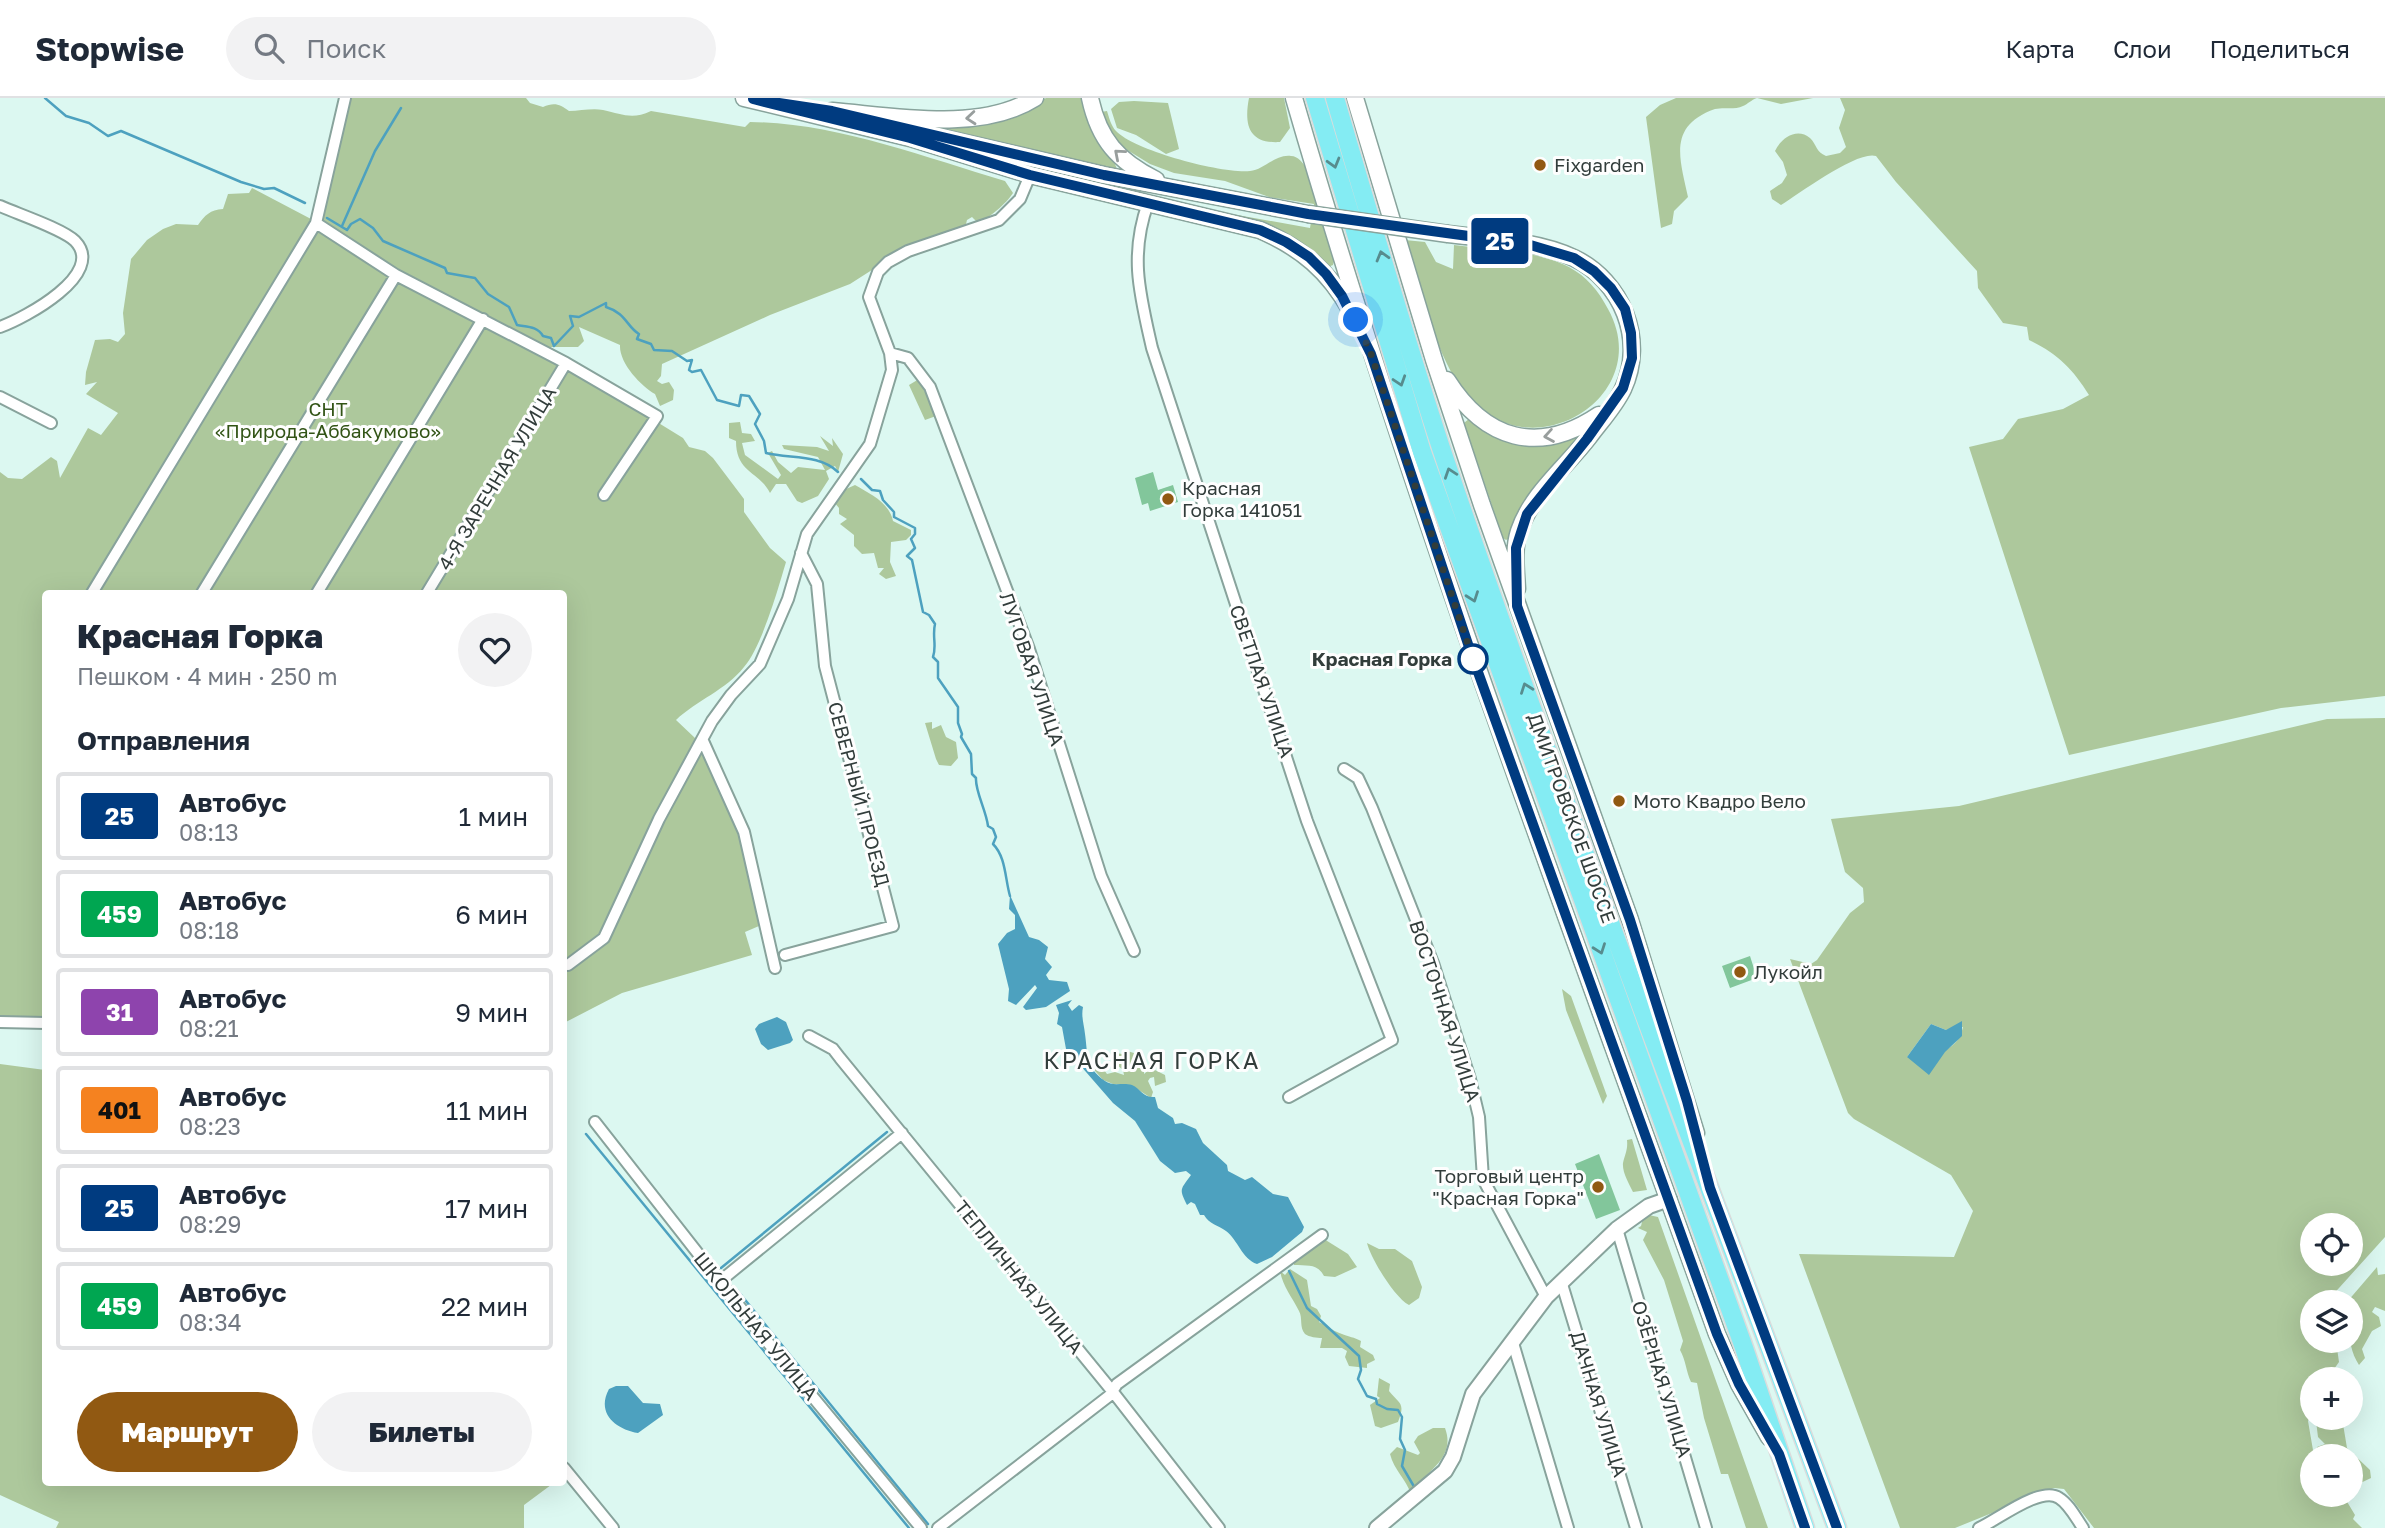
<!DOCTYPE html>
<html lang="ru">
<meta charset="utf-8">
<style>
body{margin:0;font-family:"Golos Text",sans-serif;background:#f2f2f3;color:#1f2937;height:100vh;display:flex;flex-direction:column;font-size:26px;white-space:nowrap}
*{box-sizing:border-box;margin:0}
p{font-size:23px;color:#747a83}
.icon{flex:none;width:38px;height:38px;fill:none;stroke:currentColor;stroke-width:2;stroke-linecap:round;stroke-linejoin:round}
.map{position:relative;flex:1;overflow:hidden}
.side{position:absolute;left:42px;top:492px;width:525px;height:896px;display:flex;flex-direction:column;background:#fff;border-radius:7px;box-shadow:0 7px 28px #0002}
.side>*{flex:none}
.badge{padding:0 14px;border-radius:5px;font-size:24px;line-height:46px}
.buttons{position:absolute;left:2300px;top:1115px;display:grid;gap:14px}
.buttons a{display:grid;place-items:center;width:63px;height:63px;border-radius:50%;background:#fff;box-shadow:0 7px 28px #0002;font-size:35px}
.you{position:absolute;width:35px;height:35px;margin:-18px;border:5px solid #fff;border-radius:50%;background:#1a73e8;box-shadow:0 0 0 10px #1a73e833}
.map>.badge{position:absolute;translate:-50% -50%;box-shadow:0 0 0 4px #fff}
h2{padding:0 35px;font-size:26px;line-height:63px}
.round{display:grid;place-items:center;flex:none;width:74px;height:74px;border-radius:37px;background:#f2f2f3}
.headline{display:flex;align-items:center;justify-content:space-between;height:119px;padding:0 35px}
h1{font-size:33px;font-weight:800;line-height:52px}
.button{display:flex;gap:14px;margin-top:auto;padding:14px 35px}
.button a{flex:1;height:80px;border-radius:42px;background:#915912;color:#fff;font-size:28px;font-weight:800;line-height:80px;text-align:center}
.button a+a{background:#f2f2f3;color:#1f2937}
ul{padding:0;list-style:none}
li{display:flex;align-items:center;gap:21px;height:88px;margin:0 14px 10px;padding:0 21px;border:4px solid #e0e1e3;border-radius:7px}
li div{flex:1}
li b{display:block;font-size:26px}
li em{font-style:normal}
li .badge{min-width:77px;font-weight:700;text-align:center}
header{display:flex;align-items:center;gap:42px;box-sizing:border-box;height:98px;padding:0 35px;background:#fff;border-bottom:2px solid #e0e1e3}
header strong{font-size:33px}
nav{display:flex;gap:38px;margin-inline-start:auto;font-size:24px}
.search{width:490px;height:63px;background:#f2f2f3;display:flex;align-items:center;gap:18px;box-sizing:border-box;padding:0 24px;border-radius:38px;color:#747a83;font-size:26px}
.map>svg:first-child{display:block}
.green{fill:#adc89c;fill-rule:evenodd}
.water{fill:#4da1bf}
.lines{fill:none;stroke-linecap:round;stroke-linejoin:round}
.stream{stroke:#4da1bf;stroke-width:2.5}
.building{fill:#82c69b}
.minor-casing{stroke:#88a39c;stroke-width:14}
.tertiary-casing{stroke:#88a39c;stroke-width:18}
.secondary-casing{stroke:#88a39c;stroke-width:19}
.trunk-casing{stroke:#dadcdc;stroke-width:21}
.minor{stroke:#fff;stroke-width:10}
.tertiary{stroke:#fff;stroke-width:14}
.secondary{stroke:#fff;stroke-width:16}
.trunk{stroke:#84ecf3;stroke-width:18}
.secondary-bridge-casing{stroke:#88a39c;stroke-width:19;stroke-linecap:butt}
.secondary-bridge{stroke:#fff;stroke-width:16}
.oneway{stroke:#989e9d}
.oneway2{stroke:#578c8e}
.line-casing{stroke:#fff;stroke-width:16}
.line{stroke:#003b80;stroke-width:10}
.walk{stroke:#323d3b;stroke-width:7;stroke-dasharray:0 12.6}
.poi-dot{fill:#915912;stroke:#fefefe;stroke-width:2.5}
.stop-dot{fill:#fff;stroke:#003b80;stroke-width:3.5}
.labels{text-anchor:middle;stroke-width:6;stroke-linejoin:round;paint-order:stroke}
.poi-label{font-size:19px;fill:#323d3b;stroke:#fefefe;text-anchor:start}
.park-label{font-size:19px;fill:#325416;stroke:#fefefe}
.street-label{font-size:19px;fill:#323d3b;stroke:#fefefe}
.stop-label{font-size:19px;font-weight:bold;fill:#323d3b;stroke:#fefefe;text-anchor:end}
.quarter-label{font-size:23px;letter-spacing:2px;fill:#323d3b;stroke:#fefefe}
</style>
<header>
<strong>Stopwise</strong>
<div class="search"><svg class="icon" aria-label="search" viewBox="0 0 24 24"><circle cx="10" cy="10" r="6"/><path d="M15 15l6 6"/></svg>Поиск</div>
<nav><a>Карта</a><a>Слои</a><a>Поделиться</a></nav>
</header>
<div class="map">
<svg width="2385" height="1430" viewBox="0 0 2385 1430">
<rect width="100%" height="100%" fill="#dcf8f1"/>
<path class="green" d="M348,0H526L530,5L543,9C554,4 560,6 569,13C580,13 592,10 603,12C622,16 632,22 651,13L745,29L750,24C837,25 923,59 1005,83L1013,95C1006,106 989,120 978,125L972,119L967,122L965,130L911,147L850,186L770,217L662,266L661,278L657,283L662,286L669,284L674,292L673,302L660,308L655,296C641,288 619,265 620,247L579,229L584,243L578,249H550L662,316L657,324L683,340L689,349L705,353L713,360L744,401V414L770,450L786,464C778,491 762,548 744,569C726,592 697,602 676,622L695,640L740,738L759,828L745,834L752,857L622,895L564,925V495H46L45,919L0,918V374L8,380L22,381L51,359L57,363L60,380L88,330L101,337L118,315L86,296L97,284L85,287L86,274L95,242L110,241L118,244L125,236L123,215L131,161L147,142L163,131L176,126L198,127C205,117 210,112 223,111L228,96L249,95L252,90L311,121Z
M1046,0H1085C1087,18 1091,34 1101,49C1106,57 1116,63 1117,72L946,31V28L1032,8Z
M1249,0H1284L1290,30L1280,44C1248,46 1244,26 1249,0Z
M1676,0H1813L1781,6L1757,0C1751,2 1748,6 1743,8C1735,12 1724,9 1715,11C1667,28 1680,61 1688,99L1674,113L1672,126L1661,130L1646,19L1660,7Z
M1840,0H2385V598L2281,610L2069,657L1969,349L2003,341L2018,321L2063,311L2089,297C2073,271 2057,255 2029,242L2027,229L2003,225L1978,190L1977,173L1896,84L1876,58C1858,52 1800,95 1781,107L1772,101L1770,93L1782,85L1787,77L1783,64L1775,53C1781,40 1797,29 1810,40C1817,47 1816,54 1826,58L1840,55L1846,49L1839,30L1845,12Z
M1134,3L1168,5L1179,51L1166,56L1136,37L1117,30L1111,11L1119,4Z
M1107,13C1109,19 1111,28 1116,33C1135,53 1223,76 1250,73C1264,72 1275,56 1291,58C1298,58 1303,65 1307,71L1334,163L1333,167L1328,169L1225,117L1226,115L1310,130L1314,106L1269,99L1225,83L1174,75L1150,66L1119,47L1110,38L1101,14Z
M1405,142L1425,144L1436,164L1453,171L1454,147C1490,152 1536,152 1569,169C1587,179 1598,192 1608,211C1657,299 1529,377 1465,295C1434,256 1421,189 1405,142Z
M919,281L936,318L925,322L909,287Z
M1470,320L1490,334L1573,338L1577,341C1552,379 1525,391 1510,440L1506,442L1503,440L1464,325Z
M740,324L742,335L751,336L755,343L742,345L745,357L778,381L781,377L768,355L772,353L778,364L791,375L798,369L825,372L818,359L784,351L782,347L817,349L829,353L820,338L833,348L832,340L843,356L838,374L835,368L826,373L829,381L818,398L802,405L797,403L786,386H776L770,395C759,373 736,375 736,343L729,340V325Z
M855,387C870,396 889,404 893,423L911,432V437L906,442L891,444L890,464L896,478L886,481L879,476L884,470H878L874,455L862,456L854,448V437L840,426L847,421L839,416V410L834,404L844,392Z
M2385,620V1139L2330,1200V1204H2312V1242L2336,1243L2339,1264L2327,1281H2312V1315L2308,1323L2314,1358H2312V1396L2343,1397L2355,1417L2353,1421L2362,1430H2094L2064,1391L2054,1390L1955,1430H1900L1799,1156L1954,1159L1973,1113L1951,1077L1854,1021L1848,1015L1790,861L1811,866L1817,862L1850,815L1864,804L1863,790L1845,774L1831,721L1959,708L2327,621ZM1931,926L1946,932L1963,929C1957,957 1930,956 1907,959ZM2312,1127H2350V1166H2312Z
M932,624V631L941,627L946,639L956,644L958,660L951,668L939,667L936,661L925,625Z
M1562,891L1571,898L1607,998L1603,1006L1566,912Z
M1127,953L1134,955L1139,966L1144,960V976L1151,970L1165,977L1166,984L1155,988L1154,979L1150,980L1148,983L1153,994L1151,1000L1131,987L1113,986L1103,982L1089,966H1100L1107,976L1115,974L1124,977L1123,972L1112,963L1116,955L1122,956Z
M0,966L45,972L46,1384H555L524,1407V1430H56L59,1424L0,1397Z
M1632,1041L1647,1092L1633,1094C1629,1086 1622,1074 1623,1065C1625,1056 1628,1052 1627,1042Z
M1644,1116L1658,1119L1768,1430H1746L1728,1376H1721L1704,1320L1697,1285L1691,1284C1686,1273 1686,1263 1680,1252L1683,1243L1664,1182L1643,1142L1647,1134L1638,1130L1641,1128Z
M1324,1141L1348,1156L1357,1169L1335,1179L1324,1178C1317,1165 1307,1168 1294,1167V1161Z
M1367,1145L1379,1151H1395L1412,1163L1422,1189L1419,1200L1409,1207C1395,1200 1371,1161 1367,1145Z
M2377,1169L2378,1177L2385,1176V1213L2375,1209L2372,1214L2379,1219L2381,1228L2372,1233L2362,1251L2365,1260L2359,1267C2346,1247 2350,1228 2350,1204H2347Z
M1290,1171L1307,1182L1311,1208L1317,1211L1321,1218L1319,1224C1327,1228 1335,1234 1342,1236C1349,1239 1354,1239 1361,1243L1360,1249L1373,1257L1375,1262L1367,1266V1270L1349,1268L1345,1259L1347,1253L1342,1250H1320L1322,1240C1317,1240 1309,1239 1305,1236C1299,1229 1303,1220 1299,1213C1292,1199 1283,1189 1280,1173L1285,1177Z
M1379,1280L1390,1286L1389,1293C1399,1306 1406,1304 1398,1324L1381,1330L1375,1328L1370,1307L1380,1300L1377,1298Z
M2319,1320H2342L2347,1350L2370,1372L2371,1380L2350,1390V1358H2323L2317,1349L2325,1346L2318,1339L2316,1323Z
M1433,1330H1445C1457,1362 1423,1374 1411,1396C1406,1381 1394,1372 1390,1356L1397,1349L1418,1357L1420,1355L1414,1344L1418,1338Z"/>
<path class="water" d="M1010,797L1029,839L1039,842L1048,849L1045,861L1052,869L1046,877L1049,882L1067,884L1070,893L1046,909L1026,912L1023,909L1037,890L1035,887L1016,907L1008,903L1009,891L998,846L1007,835L1015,831V817L1009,811Z
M1072,902L1068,907L1072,913L1079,907L1083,909C1081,919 1084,926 1085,936C1088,957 1085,969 1105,983C1113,989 1123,984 1132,987C1141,991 1143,1000 1155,999L1158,1010L1173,1020L1175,1026L1182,1025L1196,1031L1203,1045L1227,1067L1228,1073L1245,1082L1252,1079L1273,1096L1288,1099L1304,1129L1302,1134L1272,1159L1257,1166C1242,1161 1238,1142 1226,1133C1218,1127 1209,1126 1204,1117H1200L1195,1106L1191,1104L1187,1107C1179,1091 1180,1092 1191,1077L1186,1073L1175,1075L1160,1063L1135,1023L1113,1005L1066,951L1062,929L1057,926L1059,915L1056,907Z
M777,919L786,924L793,942L790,945L768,952L761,946L755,931L759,926Z
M1962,923V938L1945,954L1929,977L1907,959L1931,926L1946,932Z
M616,1288H628L643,1305L660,1306L663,1317L638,1335C615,1331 596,1315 609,1291Z"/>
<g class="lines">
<path class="stream" d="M45,0L66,18L89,25L108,38L121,33L241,84L264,91L274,90L305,105
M327,120L347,132L351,126L360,121L373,130L383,143L445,170L447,175L475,180L488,196L509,209L517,227C527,229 537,228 543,238L551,240L554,248L573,228L570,218L579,219L606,205V209C626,215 627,229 639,236L637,241L651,246L654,252L672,253L687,263L692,262L689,272L692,274L701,272L717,302L739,308L741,297L749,298L760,316L755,326L764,343L766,355C791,361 819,356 838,374
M342,128L375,53L401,10
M861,381L872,392L880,393L883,402L894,414V419L915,430V436L911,441L915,450L907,458L912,462L923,514L929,517L935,526C932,538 937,548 933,559L938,564V580L958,609V625L962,636L961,639L971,656L972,676L976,680C975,693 986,712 988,728L993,731L996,739L993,746C1006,759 1005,781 1010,798
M586,1036L909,1430
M721,1170L887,1034
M1289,1173L1307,1210L1359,1258L1361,1272L1358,1281L1367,1298L1376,1301L1377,1306L1387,1311L1398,1312L1402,1319L1400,1341L1405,1352L1402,1368L1416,1392
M737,1192L928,1426"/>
</g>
<path class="building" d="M1153,374L1158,392L1173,387L1178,404L1150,413L1148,405L1142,407L1135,380Z
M1750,858L1757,880L1730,890L1722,868Z
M1599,1056L1620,1112L1596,1121L1575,1066Z"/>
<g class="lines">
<defs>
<path id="minor" d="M1148,105C1129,158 1140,197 1152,250L1307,723L1392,942L1289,999
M0,108C18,116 63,131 75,143C107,176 25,220 0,229
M316,125L396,177L566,265L657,318L604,397
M890,255L908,260L930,289L1029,551L1101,778L1134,853
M0,299L51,325
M92,495L316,125L345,0
M202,495L396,177
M317,495L483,221
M427,495L566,265
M703,643L744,734L775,870
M1344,671L1358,680L1372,710L1433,865L1470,981L1479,1019L1483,1081L1546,1199
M785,857L893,828L825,568L817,486L801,455
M564,866L568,867L604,840L659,721L712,623L731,597L760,566L788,501L807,436L870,346L892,272L890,255L869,199L878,174L888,164L908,153L999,122L1020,101L1030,77
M0,924L46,925
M809,938L833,951L840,960L1113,1294L1219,1430
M595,1024L765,1241L921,1430
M1617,1131L1706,1430
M1561,1183L1636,1430
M719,1184L902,1035
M1513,1245L1568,1430
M564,1370L613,1430
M938,1430L1109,1298L1117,1286L1322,1137
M1979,1430C1996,1423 2041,1387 2059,1400C2069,1406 2076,1420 2083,1430"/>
<path id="tertiary" d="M1377,1430L1445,1373L1453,1359L1473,1296L1546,1199L1617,1131L1649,1108L1669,1101"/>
<path id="secondary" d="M744,0L910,40L1030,77L1260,132C1301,150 1329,173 1351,213
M1090,0C1099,42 1118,63 1156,82
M1294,0C1415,419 1570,826 1717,1236L1739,1286L1769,1339
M1355,0L1434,262L1482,407L1630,822L1696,1035
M832,13C894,18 980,35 1035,0
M927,36L1104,77L1308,116
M1448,136C1488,141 1536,142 1574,160C1622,183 1646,242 1623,291C1615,308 1600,324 1589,339C1566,369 1532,395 1519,433C1513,451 1516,472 1517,491
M1447,282C1485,342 1538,358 1599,317"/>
<path id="trunk" d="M1315,0L1422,354L1743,1247L1805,1430
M1335,0C1369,117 1403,234 1441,350C1564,713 1703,1071 1837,1430"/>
</defs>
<use href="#minor" class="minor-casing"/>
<use href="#tertiary" class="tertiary-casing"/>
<use href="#secondary" class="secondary-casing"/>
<use href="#trunk" class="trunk-casing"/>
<use href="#minor" class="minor"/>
<use href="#tertiary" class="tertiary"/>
<use href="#secondary" class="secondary"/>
<use href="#trunk" class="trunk"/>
<defs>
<path id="secondary-bridge" d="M1308,116L1448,136"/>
</defs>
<use href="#secondary-bridge" class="secondary-bridge-casing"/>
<use href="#secondary-bridge" class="secondary-bridge"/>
</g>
<defs><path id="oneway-chevron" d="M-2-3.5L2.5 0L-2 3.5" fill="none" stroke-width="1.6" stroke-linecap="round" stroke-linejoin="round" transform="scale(1.75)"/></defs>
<g class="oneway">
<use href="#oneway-chevron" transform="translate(971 20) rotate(175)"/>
<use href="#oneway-chevron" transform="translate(1119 56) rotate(-139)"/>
<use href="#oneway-chevron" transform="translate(1549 338) rotate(170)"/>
</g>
<g class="oneway2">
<use href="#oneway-chevron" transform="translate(1334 65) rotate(74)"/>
<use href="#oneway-chevron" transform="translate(1382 158) rotate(-106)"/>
<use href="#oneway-chevron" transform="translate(1400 283) rotate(72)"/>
<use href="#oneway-chevron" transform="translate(1450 375) rotate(-109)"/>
<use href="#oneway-chevron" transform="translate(1473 499) rotate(70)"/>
<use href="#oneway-chevron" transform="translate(1526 590) rotate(-110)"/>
<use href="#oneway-chevron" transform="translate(1600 851) rotate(70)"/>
</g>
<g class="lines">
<defs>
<path id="line" d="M1805,1430L1779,1356L1739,1286L1717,1236L1470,552L1371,256L1342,198L1326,176L1309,159L1286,144L1260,132L1030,77L910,40L753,1L832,13L1104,77L1308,116L1527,146L1574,160L1594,173L1611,190L1625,211L1631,235L1632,260L1623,290L1587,341L1527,416L1516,450L1517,508L1630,822L1687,1003L1710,1090L1837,1430"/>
</defs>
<use href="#line" class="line-casing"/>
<use href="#line" class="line"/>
<path class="walk" d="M1356,222L1371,256L1473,561"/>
</g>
<g class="poi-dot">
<circle cx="1540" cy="67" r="7"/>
<circle cx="1168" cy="401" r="7"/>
<circle cx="1619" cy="703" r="7"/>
<circle cx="1740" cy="874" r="7"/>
<circle cx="1598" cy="1089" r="7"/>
</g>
<circle class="stop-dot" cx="1473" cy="561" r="14"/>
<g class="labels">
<g class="poi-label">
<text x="1554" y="74">Fixgarden</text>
<text x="1182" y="397">Красная<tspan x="1182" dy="22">Горка 141051</tspan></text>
<text x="1633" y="710">Мото Квадро Вело</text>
<text x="1754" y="881">Лукойл</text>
<text x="1584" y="1085" text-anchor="end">Торговый центр<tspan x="1584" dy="22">"Красная Горка"</tspan></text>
</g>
<g class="park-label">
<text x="328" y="318">СНТ<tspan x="328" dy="22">«Природа-Аббакумово»</tspan></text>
</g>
<g class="street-label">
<text transform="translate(497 380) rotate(-59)" y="7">4-Я ЗАРЕЧНАЯ УЛИЦА</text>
<text transform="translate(1032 571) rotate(71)" y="7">ЛУГОВАЯ УЛИЦА</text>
<text transform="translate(1262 583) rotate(71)" y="7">СВЕТЛАЯ УЛИЦА</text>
<text transform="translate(859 696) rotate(75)" y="7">СЕВЕРНЫЙ ПРОЕЗД</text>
<text transform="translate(1572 720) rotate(70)" y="7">ДМИТРОВСКОЕ ШОССЕ</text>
<text transform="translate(1445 913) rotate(72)" y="7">ВОСТОЧНАЯ УЛИЦА</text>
<text transform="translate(1019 1179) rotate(51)" y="7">ТЕПЛИЧНАЯ УЛИЦА</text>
<text transform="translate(756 1228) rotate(51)" y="7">ШКОЛЬНАЯ УЛИЦА</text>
<text transform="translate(1662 1281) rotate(73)" y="7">ОЗЁРНАЯ УЛИЦА</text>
<text transform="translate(1599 1306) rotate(73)" y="7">ДАЧНАЯ УЛИЦА</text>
</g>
<g class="stop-label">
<text x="1452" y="568">Красная Горка</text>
</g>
<g class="quarter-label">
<text x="1152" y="971">КРАСНАЯ ГОРКА</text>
</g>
</g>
</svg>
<div class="buttons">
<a><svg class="icon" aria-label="locate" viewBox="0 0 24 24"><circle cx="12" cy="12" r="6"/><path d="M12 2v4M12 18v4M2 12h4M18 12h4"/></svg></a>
<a><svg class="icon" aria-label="layers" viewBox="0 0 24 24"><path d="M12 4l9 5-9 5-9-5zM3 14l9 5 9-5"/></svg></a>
<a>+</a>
<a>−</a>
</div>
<div class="you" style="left:1356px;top:222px"></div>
<b class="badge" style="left:1500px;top:143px;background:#003b80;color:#fff">25</b>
<section class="side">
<div class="headline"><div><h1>Красная Горка</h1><p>Пешком · 4 мин · 250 m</p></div><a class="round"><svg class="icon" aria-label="heart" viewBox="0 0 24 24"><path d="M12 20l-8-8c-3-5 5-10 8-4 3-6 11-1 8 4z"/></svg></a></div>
<h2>Отправления</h2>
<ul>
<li><span class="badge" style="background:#003b80;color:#fff">25</span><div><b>Автобус</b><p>08:13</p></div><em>1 мин</em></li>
<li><span class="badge" style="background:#00a651;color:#fff">459</span><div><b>Автобус</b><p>08:18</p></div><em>6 мин</em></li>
<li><span class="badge" style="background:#8e44ad;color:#fff">31</span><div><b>Автобус</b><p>08:21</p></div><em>9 мин</em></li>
<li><span class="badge" style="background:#f58220;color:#111">401</span><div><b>Автобус</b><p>08:23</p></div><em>11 мин</em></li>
<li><span class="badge" style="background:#003b80;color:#fff">25</span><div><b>Автобус</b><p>08:29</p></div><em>17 мин</em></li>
<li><span class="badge" style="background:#00a651;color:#fff">459</span><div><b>Автобус</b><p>08:34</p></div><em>22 мин</em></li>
</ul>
<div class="button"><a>Маршрут</a><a>Билеты</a></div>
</section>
</div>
